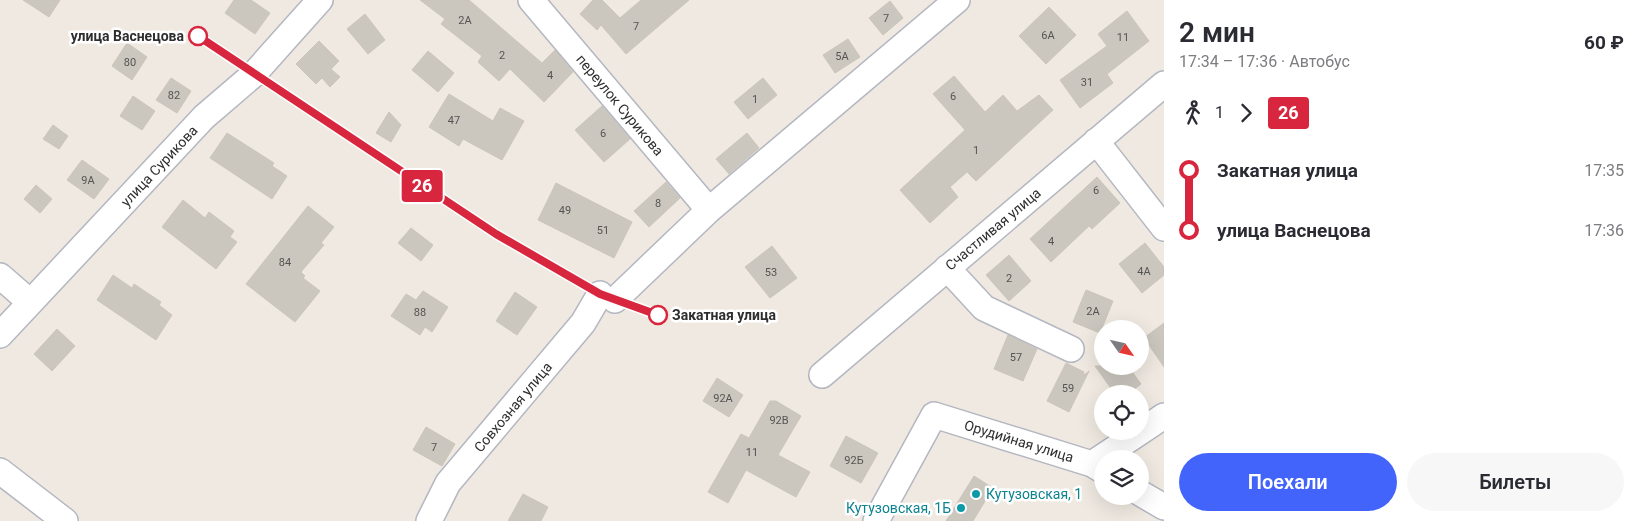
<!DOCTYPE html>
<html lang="ru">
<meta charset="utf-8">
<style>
body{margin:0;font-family:Roboto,sans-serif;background:#f7f7f7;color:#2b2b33;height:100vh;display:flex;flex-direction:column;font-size:19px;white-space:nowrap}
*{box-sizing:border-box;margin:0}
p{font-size:16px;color:#7c7c81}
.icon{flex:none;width:28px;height:28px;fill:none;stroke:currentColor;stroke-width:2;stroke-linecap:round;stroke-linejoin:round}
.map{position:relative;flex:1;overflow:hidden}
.drawer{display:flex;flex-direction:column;background:#fff;width:475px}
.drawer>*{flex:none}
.badge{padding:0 10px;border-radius:4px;font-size:18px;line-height:32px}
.needle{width:32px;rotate:124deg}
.buttons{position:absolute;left:1094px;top:320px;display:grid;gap:10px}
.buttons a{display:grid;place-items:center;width:55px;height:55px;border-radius:50%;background:#fff;box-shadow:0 5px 20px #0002;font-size:25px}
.map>.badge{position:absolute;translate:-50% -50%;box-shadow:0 0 0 2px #fff}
.legs{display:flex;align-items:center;gap:8px;height:55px;padding:0 15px;font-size:16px}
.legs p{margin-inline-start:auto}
.overview{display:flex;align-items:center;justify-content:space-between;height:85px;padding:0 15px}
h1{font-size:28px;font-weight:600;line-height:38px}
.button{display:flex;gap:10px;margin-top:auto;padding:10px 15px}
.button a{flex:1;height:58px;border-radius:30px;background:#4264fb;color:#fff;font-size:20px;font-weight:600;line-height:58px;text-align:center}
.button a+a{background:#f7f7f7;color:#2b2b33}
ul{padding:0 15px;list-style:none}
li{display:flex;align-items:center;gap:18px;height:60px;font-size:19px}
li i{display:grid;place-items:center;width:8px;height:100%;margin:0 6px;background:currentColor}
li i::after{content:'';width:12px;height:12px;margin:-6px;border:4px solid;border-radius:50%;background:#fff}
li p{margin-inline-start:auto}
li:first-child i{background:linear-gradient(#0000 50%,currentColor 0)}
li:last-child i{background:linear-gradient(currentColor 50%,#0000 0)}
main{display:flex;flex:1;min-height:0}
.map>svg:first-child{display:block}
.building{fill:#cbc7bf;stroke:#cbc5ba}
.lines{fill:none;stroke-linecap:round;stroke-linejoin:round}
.minor-casing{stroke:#b4b7c1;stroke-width:28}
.minor{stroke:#fff;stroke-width:25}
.line-1-casing{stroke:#fff;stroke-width:11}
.line-1{stroke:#d7263d;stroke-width:8}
.stop-1-dot{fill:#fff;stroke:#d7263d;stroke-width:2.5}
.culture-dot{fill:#0f9aa8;stroke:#fff;stroke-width:2}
.labels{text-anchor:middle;stroke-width:5;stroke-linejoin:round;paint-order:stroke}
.number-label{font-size:11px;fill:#555452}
.stop-label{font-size:14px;font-weight:bold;fill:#2e2e2e;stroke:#fff;text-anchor:end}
.street-label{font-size:14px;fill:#2e2e2e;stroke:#fff}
.culture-label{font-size:14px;fill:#0d838f;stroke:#fff;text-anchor:start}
</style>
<main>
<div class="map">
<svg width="1164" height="521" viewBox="0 0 1164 521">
<rect width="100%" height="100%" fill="#efe9e1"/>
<path class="building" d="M23,0H60L49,17Z
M234,0H251L270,13L255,34L225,13Z
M420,0H469L542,63L555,50L573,72L544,102L510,69L499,81L478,62L482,56L441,24L445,19Z
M593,0H602L620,18L641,0H689L626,54L601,25L597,30L580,14Z
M890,1L903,18L883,35L869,18Z
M1049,7L1076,35L1046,64L1019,36Z
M1127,11L1149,41L1107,74L1113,83L1080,108L1060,80L1107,46L1098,34Z
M365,14L385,40L368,54L347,29Z
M848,39L860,57L835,73L823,55Z
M319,41L339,61L331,69L340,77L330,87L322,78L316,84L296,64Z
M127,43L147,57L132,80L112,66Z
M428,51L454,73L438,92L412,70Z
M954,76L985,112L1003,95L1017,111L1039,95L1053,110L976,181L967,172L950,187L958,197L930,223L900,190L965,130L933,94Z
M171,78L191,91L177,113L156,100Z
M763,78L777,95L748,119L734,102Z
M449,94L493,121L500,108L524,121L502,160L463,139L459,146L429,127Z
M133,96L155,111L142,130L120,116Z
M602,106L630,139L604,162L575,130Z
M389,112L401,125L391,142L376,133Z
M53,125L68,136L59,149L43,139Z
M227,133L274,163L272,166L287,176L272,199L210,158Z
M747,133L759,148L729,174L716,159Z
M82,160L109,179L94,199L67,180Z
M1097,177L1120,203L1092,229L1089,226L1051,262L1030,239Z
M666,182L680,198L649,227L634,211Z
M556,183L632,222L614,258L538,220Z
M36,185L52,199L40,213L24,199Z
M183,200L205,218L209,212L234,231L230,237L237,242L216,269L162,227Z
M308,206L334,227L321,243L324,245L301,272L305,276L303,278L320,291L295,322L246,284Z
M411,228L433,245L421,261L398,243Z
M1145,243L1164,267V275L1142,293L1119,264Z
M772,246L797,278L770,298L745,267Z
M1009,255L1031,281L1009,301L986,275Z
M113,275L132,288L134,284L161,302L159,305L172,315L156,340L97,300Z
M1086,290L1113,301L1100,333L1073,322Z
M423,291L448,307L432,332L425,327L420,335L391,316L406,294L416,300Z
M515,292L537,307L517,335L496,321Z
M1164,323V367L1144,338Z
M57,329L75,346L52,371L34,354Z
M1008,335L1037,349L1023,381L994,369Z
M1066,363L1084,372L1083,376L1089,371L1069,412L1047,401Z
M1095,366H1128L1141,384L1128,394H1115Z
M717,378L743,395L729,417L703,401Z
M770,401H776L801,416L778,455L810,472L796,497L746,470L728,503L708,492L741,434L749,438Z
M426,427L455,444L442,466L413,450Z
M846,436L878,453L861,483L830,466Z
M974,476L993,488L973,521H946Z
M523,494L548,507L541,521H508Z"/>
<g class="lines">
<defs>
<path id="minor" d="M531,0L709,210
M1096,141L1164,228
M947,268L984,308L1071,349
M0,276L30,302
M615,300L709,210L957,0
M0,335L204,117L253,75L320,0
M822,375L1164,84
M1092,464L1164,416
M0,471L65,521
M1140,493L1164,507
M429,521L448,483L583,323L600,294
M876,521L934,415L1092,464L1102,470"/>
</defs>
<use href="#minor" class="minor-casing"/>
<use href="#minor" class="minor"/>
</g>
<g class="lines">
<defs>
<path id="line-1" d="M198,36L496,234L600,294L658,315"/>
</defs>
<use href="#line-1" class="line-1-casing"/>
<use href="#line-1" class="line-1"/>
</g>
<g class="stop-1-dot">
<circle cx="198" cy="36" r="9"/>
<circle cx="658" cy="315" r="9"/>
</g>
<g class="culture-dot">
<circle cx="976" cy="494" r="5"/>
<circle cx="961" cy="508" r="5"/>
</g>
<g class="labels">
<g class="number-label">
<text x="886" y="22">7</text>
<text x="465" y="24">2А</text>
<text x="636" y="30">7</text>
<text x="1048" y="39">6А</text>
<text x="1123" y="41">11</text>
<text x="502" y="59">2</text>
<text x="842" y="60">5А</text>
<text x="130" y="66">80</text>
<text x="550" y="79">4</text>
<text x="1087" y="86">31</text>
<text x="174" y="99">82</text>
<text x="953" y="100">6</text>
<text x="755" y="103">1</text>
<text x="454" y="124">47</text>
<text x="603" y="137">6</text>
<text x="976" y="154">1</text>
<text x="88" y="184">9А</text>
<text x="1096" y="194">6</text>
<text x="658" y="207">8</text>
<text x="565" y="214">49</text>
<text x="603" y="234">51</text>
<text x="1051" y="245">4</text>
<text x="285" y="266">84</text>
<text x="1144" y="275">4А</text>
<text x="771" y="276">53</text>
<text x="1009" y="282">2</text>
<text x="1093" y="315">2А</text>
<text x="420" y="316">88</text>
<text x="1016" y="361">57</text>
<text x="1068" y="392">59</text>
<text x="723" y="402">92А</text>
<text x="779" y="424">92В</text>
<text x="434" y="451">7</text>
<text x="752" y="456">11</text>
<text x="854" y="464">92Б</text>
</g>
<g class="stop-label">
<text x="184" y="41">улица Васнецова</text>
<text x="672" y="320" text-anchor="start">Закатная улица</text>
</g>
<g class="street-label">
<text transform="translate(620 105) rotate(50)" y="5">переулок Сурикова</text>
<text transform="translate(159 166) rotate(-47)" y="5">улица Сурикова</text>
<text transform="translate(993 229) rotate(-40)" y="5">Счастливая улица</text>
<text transform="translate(513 407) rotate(-50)" y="5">Совхозная улица</text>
<text transform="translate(1019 441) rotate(17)" y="5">Орудийная улица</text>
</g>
<g class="culture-label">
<text x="986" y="499">Кутузовская, 1</text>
<text x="951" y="513" text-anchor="end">Кутузовская, 1Б</text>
</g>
</g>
</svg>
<div class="buttons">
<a><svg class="needle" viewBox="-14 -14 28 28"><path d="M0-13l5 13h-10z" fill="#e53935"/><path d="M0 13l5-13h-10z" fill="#7c7c81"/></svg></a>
<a><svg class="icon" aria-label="locate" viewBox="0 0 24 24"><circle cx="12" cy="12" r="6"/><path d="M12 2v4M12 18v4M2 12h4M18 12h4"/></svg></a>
<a><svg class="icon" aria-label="layers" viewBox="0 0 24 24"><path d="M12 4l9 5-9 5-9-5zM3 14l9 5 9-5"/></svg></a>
</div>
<b class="badge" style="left:422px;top:186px;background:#d7263d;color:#fff">26</b>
</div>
<section class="drawer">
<div class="overview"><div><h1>2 мин</h1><p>17:34 – 17:36 · Автобус</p></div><b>60 ₽</b></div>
<div class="legs"><svg class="icon" aria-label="walk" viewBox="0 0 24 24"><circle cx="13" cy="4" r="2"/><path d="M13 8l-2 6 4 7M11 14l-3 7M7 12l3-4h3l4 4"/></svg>1<svg class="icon" aria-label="forward" viewBox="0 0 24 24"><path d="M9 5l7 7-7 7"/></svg><b class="badge" style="background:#d7263d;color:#fff">26</b></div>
<ul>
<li><i style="color:#d7263d"></i><b>Закатная улица</b><p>17:35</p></li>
<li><i style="color:#d7263d"></i><b>улица Васнецова</b><p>17:36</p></li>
</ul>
<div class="button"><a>Поехали</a><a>Билеты</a></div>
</section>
</main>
